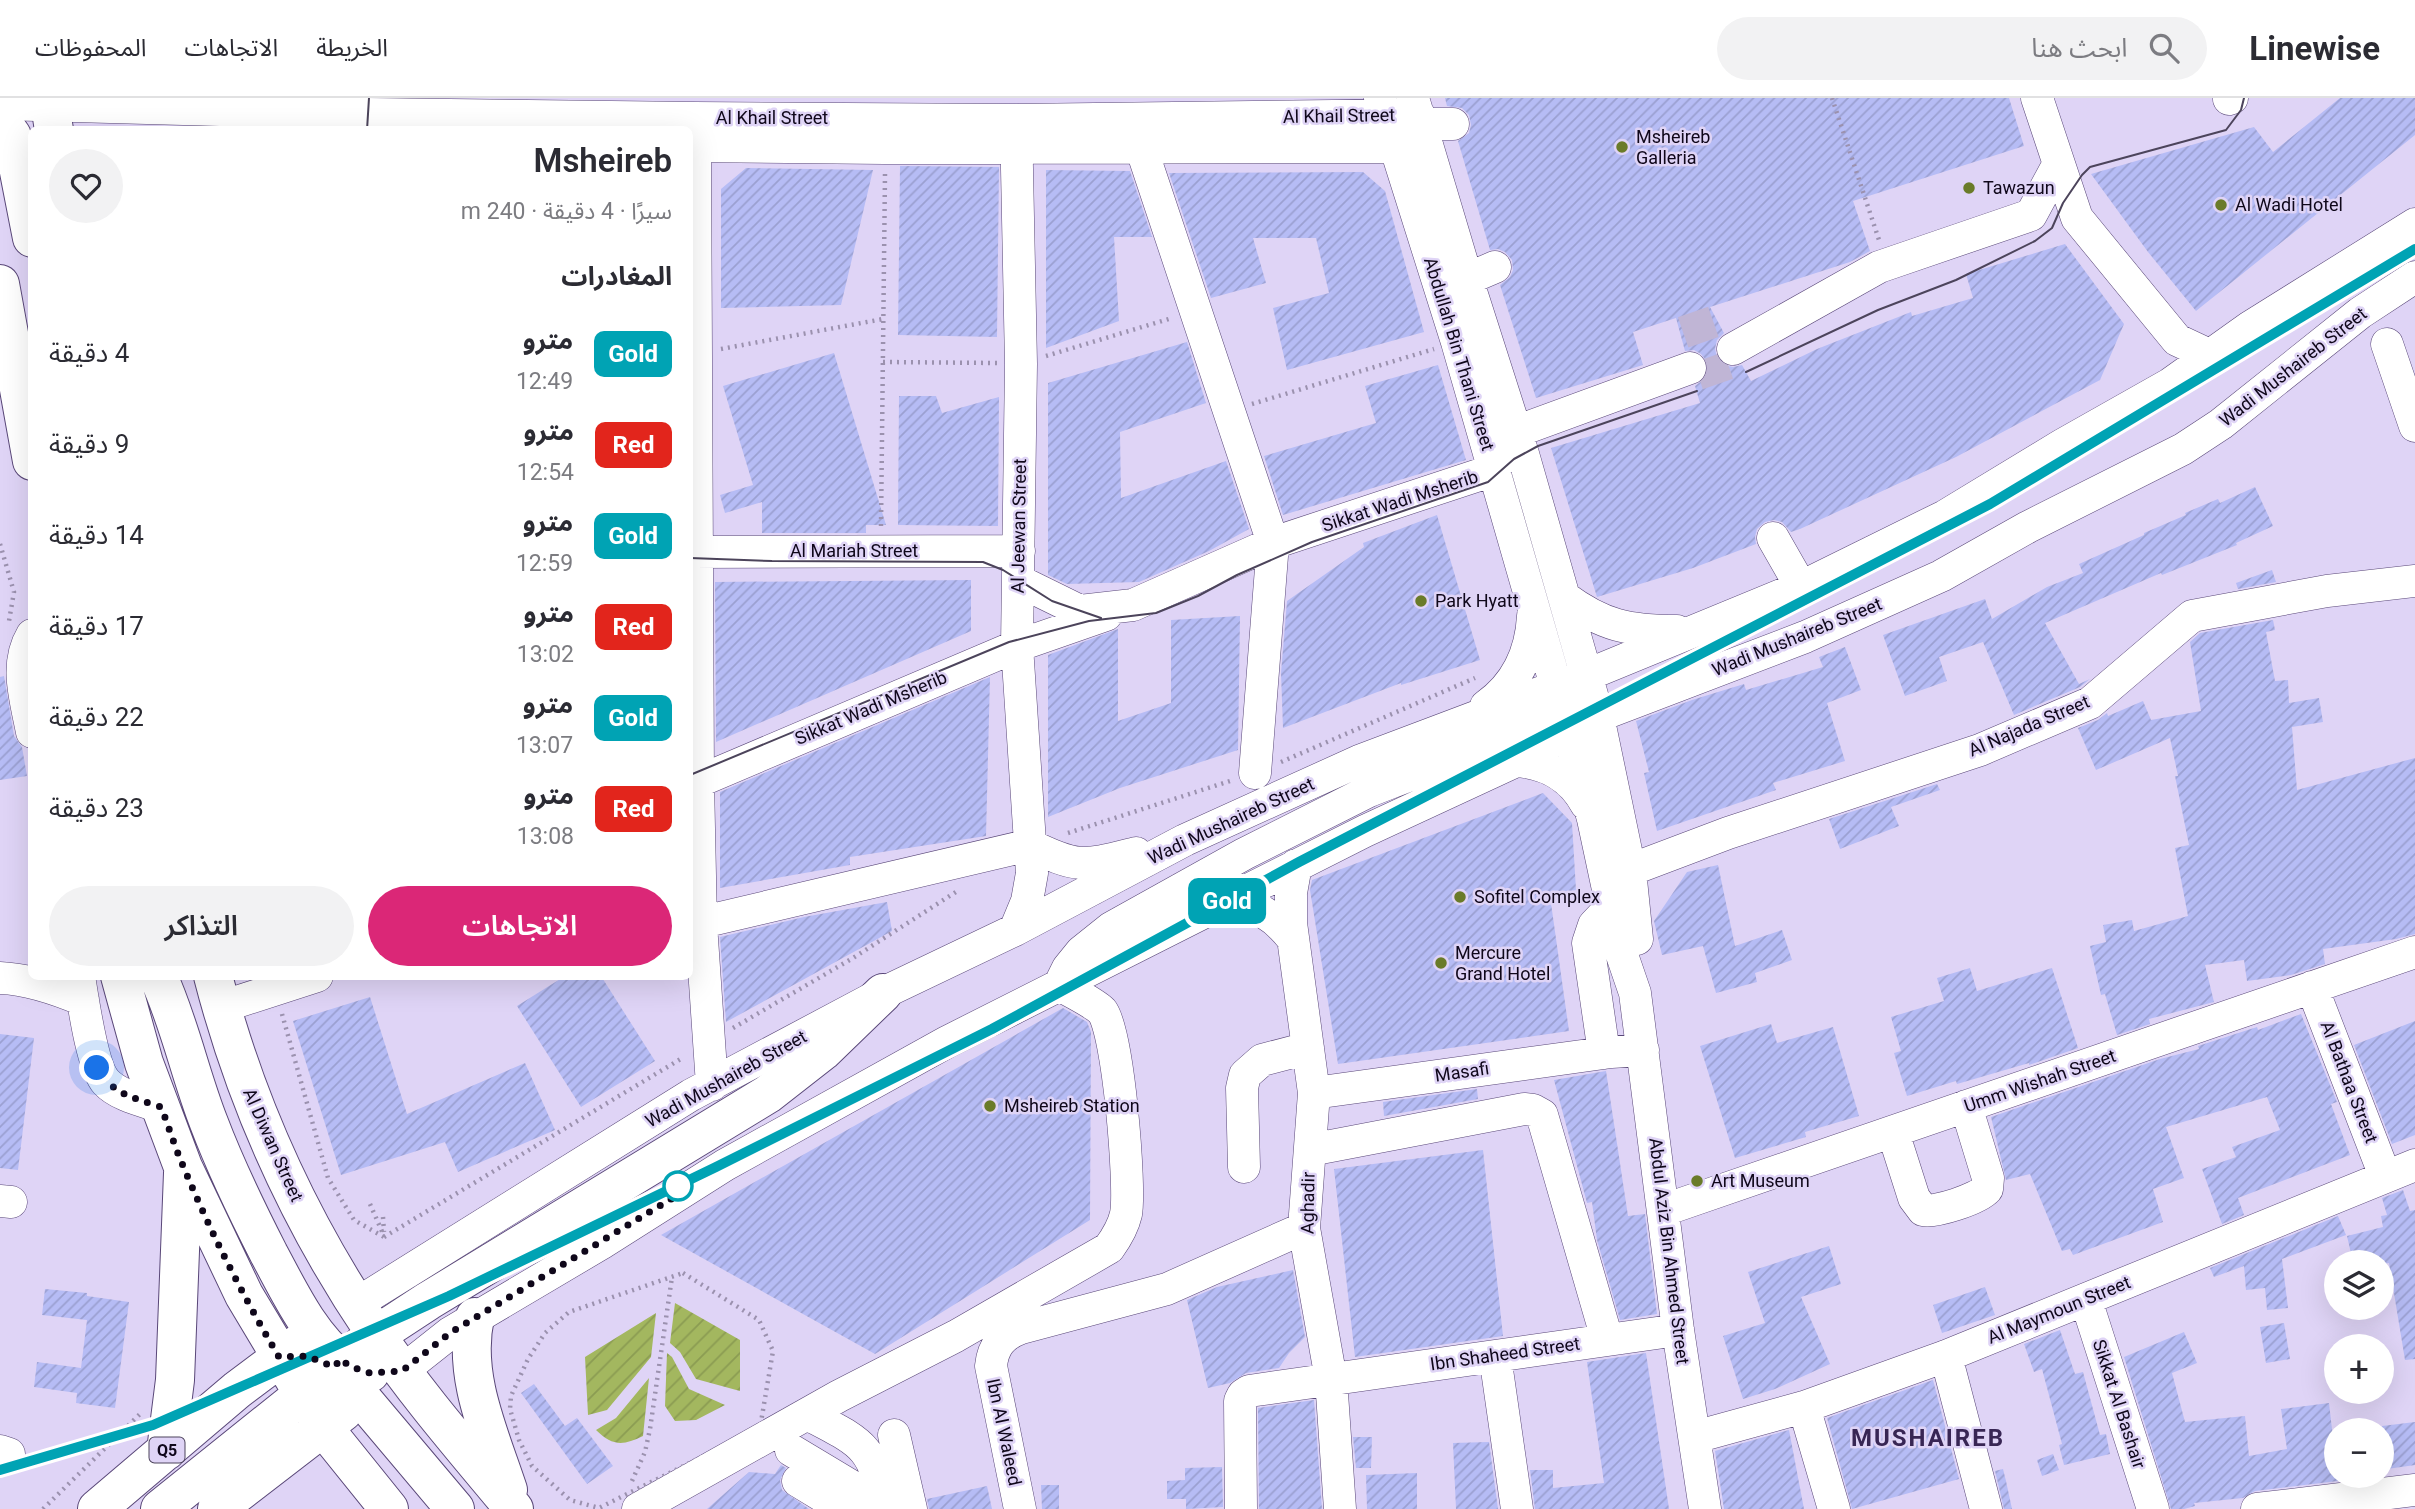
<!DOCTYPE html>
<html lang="ar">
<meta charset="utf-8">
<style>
body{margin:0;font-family:Roboto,"Noto Sans Arabic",sans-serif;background:#f2f2f3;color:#2b2b33;direction:rtl;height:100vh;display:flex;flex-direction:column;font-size:26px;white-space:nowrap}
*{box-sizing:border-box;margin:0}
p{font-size:23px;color:#7c7c81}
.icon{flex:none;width:38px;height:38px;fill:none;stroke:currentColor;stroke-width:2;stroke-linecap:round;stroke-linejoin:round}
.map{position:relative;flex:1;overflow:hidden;direction:ltr}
.drawer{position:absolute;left:28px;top:28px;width:665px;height:854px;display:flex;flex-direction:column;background:#fff;border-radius:10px;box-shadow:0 7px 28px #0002;direction:rtl}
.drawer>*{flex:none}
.badge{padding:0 14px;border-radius:10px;font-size:24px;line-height:46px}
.tools{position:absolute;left:2324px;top:1152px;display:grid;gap:14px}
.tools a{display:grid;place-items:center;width:70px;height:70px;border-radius:50%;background:#fff;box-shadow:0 7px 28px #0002;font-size:35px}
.you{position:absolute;width:35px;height:35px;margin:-18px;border:5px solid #fff;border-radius:50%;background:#1a73e8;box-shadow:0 0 0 10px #1a73e833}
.map>.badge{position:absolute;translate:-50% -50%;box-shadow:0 0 0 4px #fff}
h2{padding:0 21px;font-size:26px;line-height:63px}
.round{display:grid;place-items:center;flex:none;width:74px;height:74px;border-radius:37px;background:#f2f2f3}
.head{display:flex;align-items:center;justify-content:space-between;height:119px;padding:0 21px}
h1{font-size:33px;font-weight:600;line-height:52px}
.action{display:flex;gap:14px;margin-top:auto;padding:14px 21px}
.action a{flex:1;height:80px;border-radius:42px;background:#db2777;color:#fff;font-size:28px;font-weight:600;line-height:80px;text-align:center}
.action a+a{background:#f2f2f3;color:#2b2b33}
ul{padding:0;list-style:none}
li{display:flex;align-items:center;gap:21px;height:91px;padding:0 21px}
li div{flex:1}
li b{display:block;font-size:26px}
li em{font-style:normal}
li .badge{min-width:77px;font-weight:700;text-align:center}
header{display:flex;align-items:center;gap:42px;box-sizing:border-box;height:98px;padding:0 35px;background:#fff;border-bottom:2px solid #e1e1e2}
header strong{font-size:33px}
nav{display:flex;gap:38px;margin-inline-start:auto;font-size:24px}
.search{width:490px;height:63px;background:#f2f2f3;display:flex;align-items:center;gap:18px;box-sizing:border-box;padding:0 24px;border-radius:38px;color:#7c7c81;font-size:26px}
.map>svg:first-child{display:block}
.garden{fill:url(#garden-furrows)}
.building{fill:url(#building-hatch)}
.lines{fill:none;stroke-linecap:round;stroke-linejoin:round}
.minor-tunnel{stroke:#c0b5d5;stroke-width:32;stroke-dasharray:32 16;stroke-linecap:butt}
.minor-casing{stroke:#594778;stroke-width:33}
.major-casing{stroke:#594778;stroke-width:40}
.path{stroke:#9b91ae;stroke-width:4.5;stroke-dasharray:2 5;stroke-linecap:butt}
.minor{stroke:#fff;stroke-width:32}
.major{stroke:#fff;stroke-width:38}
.tram{stroke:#4c445b;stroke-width:2}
.line-casing{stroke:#fff;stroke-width:16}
.line{stroke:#00a3b4;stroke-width:10}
.walk{stroke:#0f071a;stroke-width:7;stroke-dasharray:0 12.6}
.poi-dot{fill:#6a7b29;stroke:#dfd4f6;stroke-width:2.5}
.stop-dot{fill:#fff;stroke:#00a3b4;stroke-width:3.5}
.labels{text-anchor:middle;stroke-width:5;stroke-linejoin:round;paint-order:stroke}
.shield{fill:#dfd4f6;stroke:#4d445c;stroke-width:2}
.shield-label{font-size:16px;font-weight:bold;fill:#0f071a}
.street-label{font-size:18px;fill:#0f071a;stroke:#dfd4f6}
.poi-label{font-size:18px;fill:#0f071a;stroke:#dfd4f6;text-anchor:start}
.district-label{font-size:24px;font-weight:bold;letter-spacing:2px;fill:#382654;stroke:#dfd4f6}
</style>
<header>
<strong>Linewise</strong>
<div class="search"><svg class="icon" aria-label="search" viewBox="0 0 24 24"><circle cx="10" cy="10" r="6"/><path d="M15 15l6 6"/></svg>ابحث هنا</div>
<nav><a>الخريطة</a><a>الاتجاهات</a><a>المحفوظات</a></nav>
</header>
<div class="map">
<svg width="2415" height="1411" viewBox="0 0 2415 1411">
<defs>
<pattern id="garden-furrows" width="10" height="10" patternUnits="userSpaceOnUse" patternTransform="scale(1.75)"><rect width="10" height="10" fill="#a3b75f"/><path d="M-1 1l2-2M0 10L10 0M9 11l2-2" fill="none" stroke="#8b9c52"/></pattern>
<pattern id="building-hatch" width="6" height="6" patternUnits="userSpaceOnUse" patternTransform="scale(1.75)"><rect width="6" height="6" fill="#b6bcf5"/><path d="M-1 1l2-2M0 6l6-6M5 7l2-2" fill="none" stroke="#9ba0d1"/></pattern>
</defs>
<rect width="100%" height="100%" fill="#dfd4f6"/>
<path class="garden" d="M675,1205L740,1242V1293L696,1281L680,1254L670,1245Z
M656,1215L651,1259L607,1312L588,1317L585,1259Z
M667,1255L672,1259L689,1291L725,1307L696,1322L675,1323L665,1308Z
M649,1280L643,1338C623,1348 612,1348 596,1332L616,1320Z"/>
<path class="building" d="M1445,0H2009L2024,48L1853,103L1870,153L1850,164L1710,209L1724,235L1717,242L1715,251L1717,259L1724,267L1733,269L1742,267L1751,283L1817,251L1911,214L1912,218L1973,200L1966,176L2065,146L2124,226L2100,282L1956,359L1800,431L1791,434L1782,424L1774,422L1765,424L1757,431L1755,439L1756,446L1693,470L1597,499L1551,350L1700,305L1695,288L1704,281L1708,274L1707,264L1701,256L1694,252L1685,253L1676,220L1633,234L1643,267L1536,300L1500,187L1510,179L1513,172L1512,162L1505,154L1498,151L1490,152L1458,43L1469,35L1471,27L1469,17L1462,10L1447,8Z
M2340,0H2415V37L2196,213L2148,154L2091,76L2254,29L2273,54Z
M900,68L999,69L997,239L898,237Z
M746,70L873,72L841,207L721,210V91Z
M1046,72L1130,73L1152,139H1114L1119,223L1046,250Z
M1363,74L1385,93L1424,234L1287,272L1273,210L1329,195L1316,140H1253L1266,185L1211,200L1169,75Z
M1187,244L1206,305L1120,334L1121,400L1226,363L1249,431L1209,453L1139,484L1067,486L1048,477V285Z
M834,255L886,427H866V435H762V404L725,415L720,397L753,387L723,288Z
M1438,267L1466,362L1283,417L1264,358L1376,325L1365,288Z
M899,298H936L942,315L999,299L998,428L898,427Z
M2255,389L2273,428L2236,445L2237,447L2162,477L2161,475L2045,525L2079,586L2090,581L2080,589L2014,617L1983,544L1939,559L1947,583L1905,598L1883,537L1985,501L1992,521L2047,489L2083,475L2079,466L2144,437V435L2186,417L2185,415L2218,401L2220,405Z
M1437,417L1480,562L1401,587V585L1283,630L1281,575L1287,503L1364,449L1363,445Z
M2272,472L2276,484L2238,491L2236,485Z
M971,482V533L716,644L715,484Z
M1240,518L1238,652L1120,690L1048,719V557L1118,531V623L1171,605V522Z
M2273,522L2275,532L2266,534L2275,583L2288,582L2289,605L2319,600L2323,624L2292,629L2297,692L2415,660V836L2396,841L2323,851L2325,866L2291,877L2247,883L2244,862L2205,867L2214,904L2149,921L2150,926L2117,937L2105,896L2101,897L2090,848L2106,844L2103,827L2132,822L2134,833L2188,818L2175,750L2189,747L2175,678H2178L2170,640L2096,672L2078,630L2098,622L2107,615L2108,618L2143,603L2151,622L2201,613L2190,544L2200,535Z
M1845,549L1861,592L1827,605L1845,663L1773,685L1776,692L1657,733L1644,675L1649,674L1636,623L1692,602L1744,586L1746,592L1823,569L1819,559Z
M4,578L14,638L22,649L27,678L0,682V579Z
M990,579L986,738L850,759V767L720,790V694Z
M1937,686L1940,692L1891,709L1899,728L1840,751L1829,721Z
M1543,695L1572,725L1576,792L1550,798L1569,933L1338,966L1310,792L1312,782Z
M1718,767L1735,848L1782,832L1792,862L1755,875L1757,884L1716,895L1703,848L1662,857L1654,823L1687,774Z
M887,804L892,833L726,924L720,839L804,819Z
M1970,870L1977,893L2052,870L2078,950L2029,967V965L1957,986L1956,983L1907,998L1894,955L1901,953L1891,919L1944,903L1937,880Z
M565,878H601L655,963L581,1009L517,908Z
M370,899L407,1016L525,965L555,1032L458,1074L445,1044L341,1077L293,923Z
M1063,910L1087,924L1091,934L1090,1122L875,1256L661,1137Z
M2301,916L2337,1004L2331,1006L2350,1057L2238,1100L2244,1117L2222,1126L2202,1071L2236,1059L2232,1049L2280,1032L2267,999L2166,1029L2184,1080L2153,1091L2163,1124L2073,1157L2070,1151L2062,1153L2030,1076L2006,1082L1991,1019L2160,961L2199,951L2198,948L2257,929L2258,932Z
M2415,923V1037L2392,1046L2354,947Z
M1771,926L1777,945L1833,929L1859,1018L1805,1034L1806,1039L1735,1060L1700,948Z
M0,936L34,940L18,1072L0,1070Z
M1606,973L1628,1118L1645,1116L1657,1216L1620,1222L1597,1142L1592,1104L1587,1105L1554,982Z
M1477,991L1478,1001L1384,1018L1383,1004Z
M1483,1052L1503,1238L1355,1259L1334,1071Z
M2403,1092L2410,1113L2415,1112V1261L2405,1262L2389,1165L2382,1166V1164H2353L2347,1138L2383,1129L2381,1118L2387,1117L2382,1100Z
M2338,1118L2346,1137L2282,1161L2288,1210L2267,1212L2265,1190L2246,1192L2244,1168L2214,1179L2210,1170Z
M1829,1148L1841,1186L1801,1199L1830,1266L1775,1291L1743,1301L1723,1238L1765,1225L1748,1174Z
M1293,1172L1305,1239L1289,1255L1279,1270L1246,1275L1230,1285L1208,1290L1187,1202L1217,1189Z
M1985,1189L1995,1217L1942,1235L1933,1207Z
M45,1191L87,1195V1198L129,1204L115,1310L76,1305L77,1295L34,1289L37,1264L81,1270L87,1222L42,1217Z
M2284,1225L2290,1261L2266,1265L2260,1229Z
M2060,1232L2075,1276L2083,1274L2100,1337L2106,1336L2110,1356L2064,1367L2059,1347L2062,1346L2042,1271L2034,1274L2024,1246Z
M2184,1234L2197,1265L2172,1275L2185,1324L2245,1318L2249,1358L2287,1351L2281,1311L2329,1305L2333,1340L2327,1341L2335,1377H2346V1382L2255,1393L2243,1400L2194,1405L2195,1408L2184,1411H2171L2124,1259Z
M1646,1255L1669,1411H1535L1530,1372H1553V1390L1604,1385L1587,1264Z
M1933,1282L1959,1381L1852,1411L1827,1320Z
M534,1286L565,1328L577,1320L613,1368L587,1386L521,1295Z
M1314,1302L1322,1411H1259L1258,1310Z
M2415,1324V1367L2387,1371L2382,1328Z
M1789,1332L1804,1411H1724L1715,1353Z
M1353,1339H1372L1371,1370H1356Z
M1489,1344L1498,1411H1456L1453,1345Z
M2053,1356L2059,1372L2042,1378L2037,1362Z
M781,1367L786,1370L780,1382L782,1392L809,1411H707L749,1374L775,1376Z
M1222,1369L1223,1409L1186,1411V1401H1167V1383L1185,1382V1370Z
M2003,1371L2006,1383L2012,1411H2004L1995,1373Z
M1417,1375V1411H1367L1366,1377Z
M1041,1387H1059V1411H1042Z
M987,1388L992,1411H929L927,1401Z"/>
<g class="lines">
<path class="minor-tunnel" d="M1693,214L1718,286"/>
<defs>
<path id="minor" d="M1380,0L1457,244L1569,633L1593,721L1622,857L1635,895L1678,1232L1705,1411
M1413,0L1467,181L1523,356L1598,618L1630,772L1637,841
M2037,0L2077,120L2177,242L2209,257
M2229,1L2232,0
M0,6L368,16L694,20L1016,22L1419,17
M1421,26H1453
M1135,31L1273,445L1255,675
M690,48L885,50L1413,49
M695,48L698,683L701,826L712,987
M1467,181L1495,169
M2387,246L2415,328
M1733,251L1879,169L2031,117L2058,67
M1773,440L1801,489
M690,454L1019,453
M1019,483L1080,513L1133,507L1273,445L1494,372L1515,334L1690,270
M1564,499C1603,528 1629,533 1677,533
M32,537C14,567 26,602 32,634
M1486,608C1517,586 1531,555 1533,518
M1516,663C1546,665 1572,679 1586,706
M690,687L1017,548L1106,517
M1296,767L1291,795V825L1314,995L1304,1130L1331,1281L1340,1411
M1630,772L1728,735L1980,652L2090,605L2192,518L2327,493L2415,483
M1229,802C1256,807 1275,818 1292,840
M690,827L1030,747C1078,771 1084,768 1136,755
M1015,832L1027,803L1032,775L1017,548L1021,266L1016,22
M79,878C83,902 92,969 106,984C119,998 144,1003 161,1009
M0,880C29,881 57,891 83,902
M1062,882L1068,870L1081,854L1111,830L1244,756L1369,693L1479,650L1563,613L1580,601
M2312,889L2385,1078
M221,909L317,878
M1604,955L1588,845L1594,827L1612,808
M1314,995L1611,954L1643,952
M1893,1034L1914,1100L1923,1112C1935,1115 1978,1101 1987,1091L1988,1080L1966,1008
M1310,1052L1524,1011L1533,1012L1542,1017L1607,1241
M1244,1069L1242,990L1245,977L1262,962L1308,950
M0,1103L11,1104
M1664,1112L2415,854
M2086,1202L2153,1411
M356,1206L691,997L883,895L1015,832L1185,742L1359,663L1587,577L1801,489L1945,418L2062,347L2170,286L2250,229L2415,126
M1495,1258L1517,1411
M1946,1258L1986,1411
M402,1273L450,1235L602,1145L725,1067L947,944L1365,733L1516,663L1598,618L1805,539L1941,478L2028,429L2183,351L2221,326L2360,215L2415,179
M1804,1309L1834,1411
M807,1316C864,1346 872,1346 886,1411
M894,1337L911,1411
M1695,1339L1804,1309L1946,1258L2415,1067
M791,1352L886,1409
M0,1353L9,1356
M798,1383L844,1411
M638,1411L839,1298L956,1238L1109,1150C1117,1139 1123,1129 1126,1116C1131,1089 1118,931 1102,913C1093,904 1071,894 1060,887
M1020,1411L991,1268C993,1248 1002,1237 1021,1230L1167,1191L1304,1130
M1241,1411L1240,1303L1243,1297L1249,1293L1678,1232
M2257,1411L2415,1392"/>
<path id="major" d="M49,0L54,32
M0,21L12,38L32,140
M0,186L32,363
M120,878L144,965L183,1069L244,1197L323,1329L389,1411
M158,878C180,926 190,977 209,1025C226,1070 247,1113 269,1156C289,1193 310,1239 345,1265C352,1270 361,1273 370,1275
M213,878C246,1006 301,1126 375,1235C417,1297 466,1353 514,1411
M475,1219C462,1278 490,1337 508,1392
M326,1265L334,1269L348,1284L455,1411
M323,1329L322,1311L332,1285L353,1255L367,1243L428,1203L768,996L823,953L883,895
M166,1353L175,1282L183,1075
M97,1411L237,1292L301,1244
M160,1411L322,1281
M217,1411L343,1314"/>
</defs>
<use href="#minor" class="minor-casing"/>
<use href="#major" class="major-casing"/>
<path class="path" d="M1832,0L1879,142
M721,251L883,221
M1046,258L1172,220
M883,264L997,265
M1252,306L1434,251
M881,428L885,76
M0,446L14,494L9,523
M1281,664L1475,580
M1068,735L1230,683
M282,916L328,1080L354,1122L384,1139
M733,930L853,860L959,792
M370,1106L384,1138
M383,1119L384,1134
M384,1139L684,959
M683,1175L759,1222L773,1253L760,1330L599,1410L570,1402L532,1368L519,1342L510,1311L511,1298L528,1261L545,1235L569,1214Z
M632,1383L645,1354L650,1331L672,1179
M43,1411L140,1316"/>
<use href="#minor" class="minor"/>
<use href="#major" class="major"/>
<path class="tram" d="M367,32L369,0
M1746,274L1878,212L1956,182L2035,143L2052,130L2063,105L2082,77L2090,69L2226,32L2241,12L2244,0
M690,460L772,463L983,464L1003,472L1052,503L1101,520
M690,677L1009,544L1089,523L1156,515L1198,498L1237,477L1312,444L1488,384L1514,361L1538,348L1697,293"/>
</g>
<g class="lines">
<defs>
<path id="line" d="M0,1372L153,1327L449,1198L716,1069L992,931L1299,764L1990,406L2415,151"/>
</defs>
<use href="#line" class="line-casing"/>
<use href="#line" class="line"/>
<path class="walk" d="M97,970C113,997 133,999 161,1009C169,1029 175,1050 184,1070C211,1135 243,1198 279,1259L307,1258L334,1269L341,1261L349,1268L370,1275L402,1273L450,1235L684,1093L678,1088"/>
</g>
<g class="poi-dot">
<circle cx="1622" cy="49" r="7"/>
<circle cx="1969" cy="90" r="7"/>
<circle cx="2221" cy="107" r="7"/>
<circle cx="1421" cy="503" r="7"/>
<circle cx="1460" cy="799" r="7"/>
<circle cx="1441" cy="865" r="7"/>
<circle cx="990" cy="1008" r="7"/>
<circle cx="1697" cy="1083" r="7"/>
</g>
<circle class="stop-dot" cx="678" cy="1088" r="14"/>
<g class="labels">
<rect class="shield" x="149.5" y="1339.5" width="35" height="25" rx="5"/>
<g class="shield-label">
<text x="167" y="1358">Q5</text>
</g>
<g class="street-label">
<text transform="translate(1339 18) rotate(-1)" y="6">Al Khail Street</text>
<text x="772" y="26">Al Khail Street</text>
<text transform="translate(1459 256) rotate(73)" y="6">Abdullah Bin Thani Street</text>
<text transform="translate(2293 269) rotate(-38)" y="6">Wadi Mushaireb Street</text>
<text transform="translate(1400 403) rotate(-18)" y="6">Sikkat Wadi Msherib</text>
<text transform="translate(1019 428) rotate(-89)" y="6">Al Jeewan Street</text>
<text x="854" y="459">Al Mariah Street</text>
<text transform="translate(1797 539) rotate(-22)" y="6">Wadi Mushaireb Street</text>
<text transform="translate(871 610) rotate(-23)" y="6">Sikkat Wadi Msherib</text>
<text transform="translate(2029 628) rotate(-23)" y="6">Al Najada Street</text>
<text transform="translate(1231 723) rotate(-25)" y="6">Wadi Mushaireb Street</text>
<text transform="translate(1462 974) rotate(-8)" y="6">Masafi</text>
<text transform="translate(726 981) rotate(-29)" y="6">Wadi Mushaireb Street</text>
<text transform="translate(2040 983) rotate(-19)" y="6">Umm Wishah Street</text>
<text transform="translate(2349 984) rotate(69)" y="6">Al Bathaa Street</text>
<text transform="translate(273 1047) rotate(66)" y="6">Al Diwan Street</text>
<text transform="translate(1308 1105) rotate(-89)" y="6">Aghadir</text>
<text transform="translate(1669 1153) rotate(83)" y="6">Abdul Aziz Bin Ahmed Street</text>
<text transform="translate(2059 1212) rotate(-22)" y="6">Al Maymoun Street</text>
<text transform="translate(1505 1256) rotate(-8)" y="6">Ibn Shaheed Street</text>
<text transform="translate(2119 1306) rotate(72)" y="6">Sikkat Al Bashair</text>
<text transform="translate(1004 1334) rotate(78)" y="6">Ibn Al Waleed</text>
</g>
<g class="poi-label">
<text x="1636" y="45">Msheireb<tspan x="1636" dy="21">Galleria</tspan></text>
<text x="1983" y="96">Tawazun</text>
<text x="2235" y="113">Al Wadi Hotel</text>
<text x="1435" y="509">Park Hyatt</text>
<text x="1474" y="805">Sofitel Complex</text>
<text x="1455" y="861">Mercure<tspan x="1455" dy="21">Grand Hotel</tspan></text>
<text x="1004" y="1014">Msheireb Station</text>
<text x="1711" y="1089">Art Museum</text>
</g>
<g class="district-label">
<text x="1928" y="1348">MUSHAIREB</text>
</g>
</g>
</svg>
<div class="tools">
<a><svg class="icon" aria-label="layers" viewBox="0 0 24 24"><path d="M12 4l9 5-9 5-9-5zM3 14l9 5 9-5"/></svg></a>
<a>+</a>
<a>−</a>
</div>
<div class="you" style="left:97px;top:970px"></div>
<b class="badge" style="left:1227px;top:803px;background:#00a3b4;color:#fff">Gold</b>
<section class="drawer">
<div class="head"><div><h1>Msheireb</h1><p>سيرًا · 4 دقيقة · 240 m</p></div><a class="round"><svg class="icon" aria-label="heart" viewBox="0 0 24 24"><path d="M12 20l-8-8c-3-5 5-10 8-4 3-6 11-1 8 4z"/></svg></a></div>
<h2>المغادرات</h2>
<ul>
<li><span class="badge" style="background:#00a3b4;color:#fff">Gold</span><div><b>مترو</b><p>12:49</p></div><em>4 دقيقة</em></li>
<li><span class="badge" style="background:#e2251c;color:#fff">Red</span><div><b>مترو</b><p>12:54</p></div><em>9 دقيقة</em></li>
<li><span class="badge" style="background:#00a3b4;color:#fff">Gold</span><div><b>مترو</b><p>12:59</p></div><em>14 دقيقة</em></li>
<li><span class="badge" style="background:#e2251c;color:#fff">Red</span><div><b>مترو</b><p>13:02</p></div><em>17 دقيقة</em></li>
<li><span class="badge" style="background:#00a3b4;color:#fff">Gold</span><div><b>مترو</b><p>13:07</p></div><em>22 دقيقة</em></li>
<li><span class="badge" style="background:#e2251c;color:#fff">Red</span><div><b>مترو</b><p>13:08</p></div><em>23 دقيقة</em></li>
</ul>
<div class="action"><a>الاتجاهات</a><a>التذاكر</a></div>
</section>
</div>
